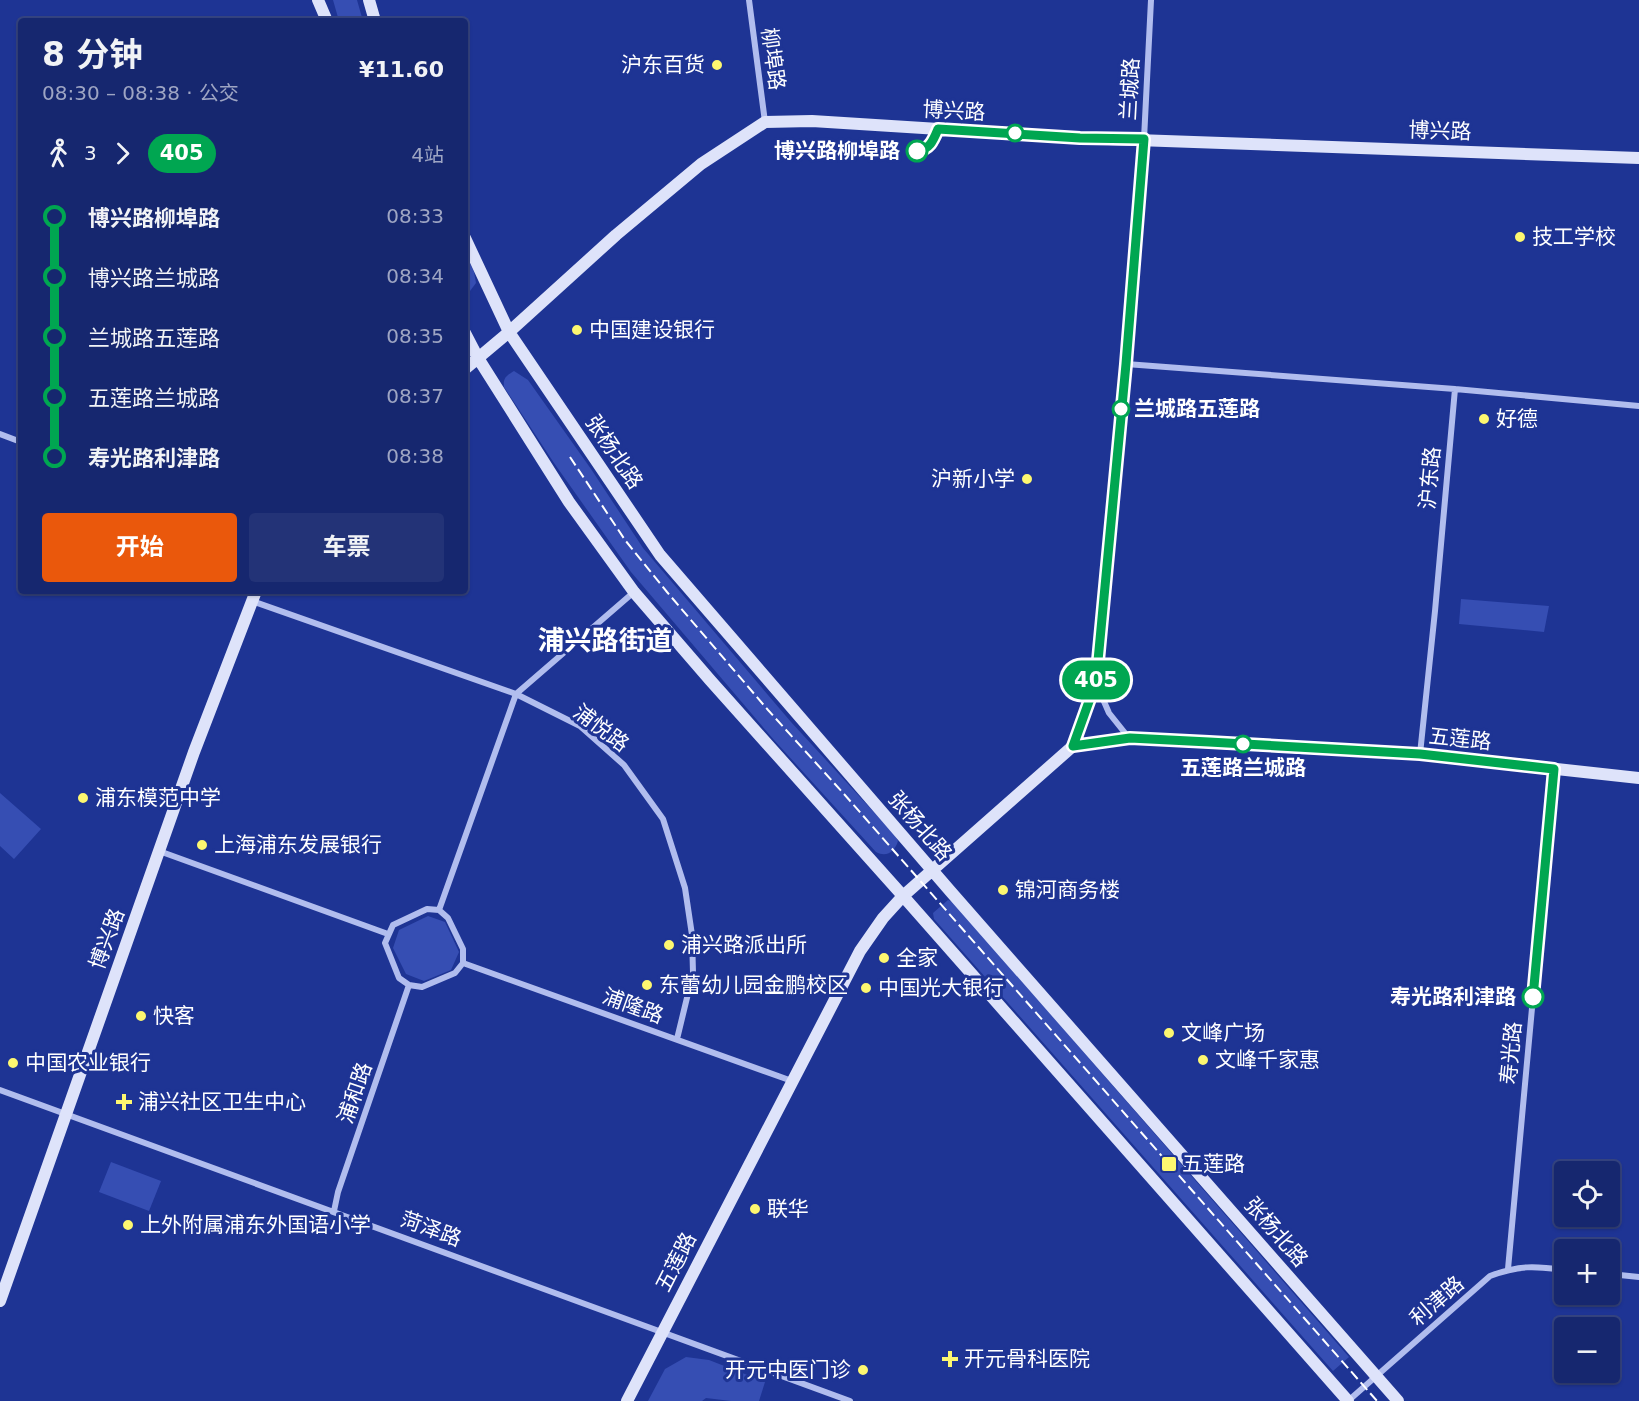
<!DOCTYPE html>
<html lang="zh">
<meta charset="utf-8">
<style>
body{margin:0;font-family:"DejaVu Sans","Noto Sans SC",sans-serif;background:#233377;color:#f1f3f6;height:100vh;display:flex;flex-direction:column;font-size:22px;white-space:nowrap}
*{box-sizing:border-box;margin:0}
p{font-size:20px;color:#9ea5c3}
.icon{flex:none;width:33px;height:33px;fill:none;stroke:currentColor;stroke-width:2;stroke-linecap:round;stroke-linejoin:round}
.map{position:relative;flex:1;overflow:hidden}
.side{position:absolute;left:18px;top:18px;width:450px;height:576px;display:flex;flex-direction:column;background:#16276f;border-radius:6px;box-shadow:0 2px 4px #0004,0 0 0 2px #354482}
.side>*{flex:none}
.badge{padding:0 12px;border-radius:20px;font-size:21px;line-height:39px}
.fabs{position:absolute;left:1554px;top:1161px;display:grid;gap:12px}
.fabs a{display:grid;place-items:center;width:66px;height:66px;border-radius:6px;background:#16276f;box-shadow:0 2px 4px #0004,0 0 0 2px #354482;font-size:30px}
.map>.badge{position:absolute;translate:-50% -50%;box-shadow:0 0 0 3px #fff}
.legs{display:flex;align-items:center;gap:9px;height:66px;padding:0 24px;font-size:20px}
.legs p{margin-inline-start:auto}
.overview{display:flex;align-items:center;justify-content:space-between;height:102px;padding:0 24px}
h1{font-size:33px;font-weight:700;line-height:45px}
.action{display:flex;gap:12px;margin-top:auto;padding:12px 24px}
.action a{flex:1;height:69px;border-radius:6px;background:#ea580c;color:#fff;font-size:24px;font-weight:700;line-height:69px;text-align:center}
.action a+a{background:#233377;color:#f1f3f6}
ul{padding:0 24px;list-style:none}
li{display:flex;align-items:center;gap:21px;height:60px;font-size:22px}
li i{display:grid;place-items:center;width:9px;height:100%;margin:0 8px;background:currentColor}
li i::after{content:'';width:15px;height:15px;margin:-8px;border:4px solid;border-radius:50%;background:#16276f}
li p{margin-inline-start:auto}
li:first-child i{background:linear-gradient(#0000 50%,currentColor 0)}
li:last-child i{background:linear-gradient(currentColor 50%,#0000 0)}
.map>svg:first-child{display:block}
.green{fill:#364eb3}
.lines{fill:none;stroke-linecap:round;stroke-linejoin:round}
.street{stroke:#b1bdee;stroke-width:6}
.secondary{stroke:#dee3fa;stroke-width:12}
.rail{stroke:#fff;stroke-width:2;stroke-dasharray:10 4.5;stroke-linecap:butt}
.line-1-casing{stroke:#fff;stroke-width:14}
.line-1{stroke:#00a651;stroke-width:9}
.poi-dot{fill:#fdf770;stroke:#1e3494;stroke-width:2}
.stop-1-dot{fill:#fff;stroke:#00a651;stroke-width:3}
.labels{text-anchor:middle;stroke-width:6;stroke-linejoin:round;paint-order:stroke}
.street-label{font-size:21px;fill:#fff;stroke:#1e3494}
.poi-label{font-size:21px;fill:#fff;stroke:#1e3494;text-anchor:start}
.stop-label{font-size:21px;font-weight:bold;fill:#fff;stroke:#1e3494;text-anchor:end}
.district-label{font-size:27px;font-weight:bold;fill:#fff;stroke:#1e3494}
</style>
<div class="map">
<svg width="1639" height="1401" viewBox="0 0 1639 1401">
<rect width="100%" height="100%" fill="#1e3494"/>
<path class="green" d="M333,0H357L363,21H339Z
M465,253L474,272L476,283L470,291L465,292Z
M514,371L528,380L591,469L643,548L791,722L894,834L898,841C895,851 887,858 876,852L774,740L631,572L554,463L504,387C503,378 506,376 514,371Z
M1461,599L1549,606L1544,632L1459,624Z
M0,793L41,829L14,859L0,846Z
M948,900L953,902L1349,1357L1333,1371L934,919L933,913Z
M428,916L445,922L459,952L451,970L424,981L406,974L393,948L399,930Z
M111,1162L161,1181L149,1211L99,1192Z
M686,1357L709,1360L765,1382L759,1401H731L706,1398L702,1401H648L665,1369Z"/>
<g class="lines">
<path class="street" d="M749,0L765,122
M1126,364L1455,389L1639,406
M0,434L21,442
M252,601L516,694L580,726L624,765L663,819L685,888L692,935L693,973L677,1039
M1096,683L1109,713L1129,738
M1073,745L1096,682L1126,364L1144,139L1151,0
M1420,754L1435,611L1455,389
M159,851L388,934
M427,909L439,910L448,918L463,949V963L455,973L422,987L409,985L399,978L385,943L393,925Z
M439,910L516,694L634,592
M463,963L792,1081
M0,1090L850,1401
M334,1211L338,1192L409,985
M1508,1269L1554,769
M1610,1274L1639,1277
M1348,1401L1490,1276C1519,1265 1535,1266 1564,1270"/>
<path class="secondary" d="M318,0L327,21
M369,0L375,21
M465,238L509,332L660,555L951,892L1398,1401
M465,333L478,358L569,502L634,592L710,680L903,896L1348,1401
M465,369L509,332L616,235L701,164L765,122L812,121L1080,138L1639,158
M0,1301L194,752L256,591
M627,1401L860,951L883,918L903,896L1073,746L1130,738L1420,754L1639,778"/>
<path class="rail" d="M570,457L625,540L667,592L768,710L844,794L1377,1401"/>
</g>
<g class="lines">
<defs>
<path id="line-1" d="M917,151C930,149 933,141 938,129L1080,138L1144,139L1126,364L1096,682L1073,746L1130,738L1209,742L1420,754L1554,769L1533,997"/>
</defs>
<use href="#line-1" class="line-1-casing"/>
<use href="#line-1" class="line-1"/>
</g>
<g class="poi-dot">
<circle cx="717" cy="65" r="6"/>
<circle cx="1520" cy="237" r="6"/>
<circle cx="577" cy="330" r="6"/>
<circle cx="1484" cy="419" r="6"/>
<circle cx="1027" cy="479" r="6"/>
<circle cx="83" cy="798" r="6"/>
<circle cx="202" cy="845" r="6"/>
<circle cx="1003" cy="890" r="6"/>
<circle cx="669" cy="945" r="6"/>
<circle cx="884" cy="958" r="6"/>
<circle cx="647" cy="985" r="6"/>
<circle cx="866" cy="988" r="6"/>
<circle cx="141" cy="1016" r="6"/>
<circle cx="1169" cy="1033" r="6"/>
<circle cx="1203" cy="1060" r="6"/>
<circle cx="13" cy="1063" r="6"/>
<path d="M121 1093h6v6h6v6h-6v6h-6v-6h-6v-6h6z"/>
<rect x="1161" y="1156" width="16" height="16" rx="3"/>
<circle cx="755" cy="1209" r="6"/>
<circle cx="128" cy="1225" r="6"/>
<path d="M947 1350h6v6h6v6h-6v6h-6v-6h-6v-6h6z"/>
<circle cx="863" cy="1370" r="6"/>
</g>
<g class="stop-1-dot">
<circle cx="1015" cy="133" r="8"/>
<circle cx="917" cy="151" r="10"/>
<circle cx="1121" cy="409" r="8"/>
<circle cx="1243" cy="744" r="8"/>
<circle cx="1533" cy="997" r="10"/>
</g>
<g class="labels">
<g class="street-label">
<text transform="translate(773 59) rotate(82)" y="7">柳埠路</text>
<text transform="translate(1130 89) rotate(-87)" y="7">兰城路</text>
<text transform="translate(954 111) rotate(3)" y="7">博兴路</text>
<text transform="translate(1440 131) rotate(2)" y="7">博兴路</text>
<text transform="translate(614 452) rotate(56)" y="7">张杨北路</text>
<text transform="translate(1430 478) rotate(-85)" y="7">沪东路</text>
<text transform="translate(601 728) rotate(37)" y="7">浦悦路</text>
<text transform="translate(1460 739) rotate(6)" y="7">五莲路</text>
<text transform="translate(920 826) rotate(49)" y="7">张杨北路</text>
<text transform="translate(107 939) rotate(-70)" y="7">博兴路</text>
<text transform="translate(633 1006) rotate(20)" y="7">浦隆路</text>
<text transform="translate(1511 1053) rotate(-85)" y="7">寿光路</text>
<text transform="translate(355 1093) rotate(-71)" y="7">浦和路</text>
<text transform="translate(431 1229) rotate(20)" y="7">菏泽路</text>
<text transform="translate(1276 1232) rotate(49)" y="7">张杨北路</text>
<text transform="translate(676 1262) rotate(-63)" y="7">五莲路</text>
<text transform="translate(1437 1301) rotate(-41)" y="7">利津路</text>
</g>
<g class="poi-label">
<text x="705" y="72" text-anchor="end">沪东百货</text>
<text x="1532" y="244">技工学校</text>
<text x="589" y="337">中国建设银行</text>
<text x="1496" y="426">好德</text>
<text x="1015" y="486" text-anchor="end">沪新小学</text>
<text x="95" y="805">浦东模范中学</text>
<text x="214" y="852">上海浦东发展银行</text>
<text x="1015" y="897">锦河商务楼</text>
<text x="681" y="952">浦兴路派出所</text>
<text x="896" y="965">全家</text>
<text x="659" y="992">东蕾幼儿园金鹏校区</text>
<text x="878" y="995">中国光大银行</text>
<text x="153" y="1023">快客</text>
<text x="1181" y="1040">文峰广场</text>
<text x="1215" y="1067">文峰千家惠</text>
<text x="25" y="1070">中国农业银行</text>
<text x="138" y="1109">浦兴社区卫生中心</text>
<text x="1182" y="1171">五莲路</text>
<text x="767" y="1216">联华</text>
<text x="140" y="1232">上外附属浦东外国语小学</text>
<text x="964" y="1366">开元骨科医院</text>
<text x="851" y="1377" text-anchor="end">开元中医门诊</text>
</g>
<g class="stop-label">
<text x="900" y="158">博兴路柳埠路</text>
<text x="1134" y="416" text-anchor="start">兰城路五莲路</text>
<text x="1243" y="775" text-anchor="middle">五莲路兰城路</text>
<text x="1516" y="1004">寿光路利津路</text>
</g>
<g class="district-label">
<text x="605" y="650">浦兴路街道</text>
</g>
</g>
</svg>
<div class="fabs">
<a><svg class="icon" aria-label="locate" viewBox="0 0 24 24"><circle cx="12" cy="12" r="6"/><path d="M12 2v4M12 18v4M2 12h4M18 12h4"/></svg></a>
<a>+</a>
<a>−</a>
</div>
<b class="badge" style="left:1096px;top:680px;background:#00a651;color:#fff">405</b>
<section class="side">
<div class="overview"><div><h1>8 分钟</h1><p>08:30 – 08:38 · 公交</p></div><b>¥11.60</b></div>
<div class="legs"><svg class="icon" aria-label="walk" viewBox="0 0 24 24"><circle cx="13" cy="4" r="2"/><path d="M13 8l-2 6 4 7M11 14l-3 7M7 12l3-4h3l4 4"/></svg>3<svg class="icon" aria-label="forward" viewBox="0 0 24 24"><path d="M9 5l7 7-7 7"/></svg><b class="badge" style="background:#00a651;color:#fff">405</b><p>4站</p></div>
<ul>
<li><i style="color:#00a651"></i><b>博兴路柳埠路</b><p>08:33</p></li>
<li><i style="color:#00a651"></i><span>博兴路兰城路</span><p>08:34</p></li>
<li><i style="color:#00a651"></i><span>兰城路五莲路</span><p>08:35</p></li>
<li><i style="color:#00a651"></i><span>五莲路兰城路</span><p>08:37</p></li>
<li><i style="color:#00a651"></i><b>寿光路利津路</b><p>08:38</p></li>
</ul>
<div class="action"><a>开始</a><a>车票</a></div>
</section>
</div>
